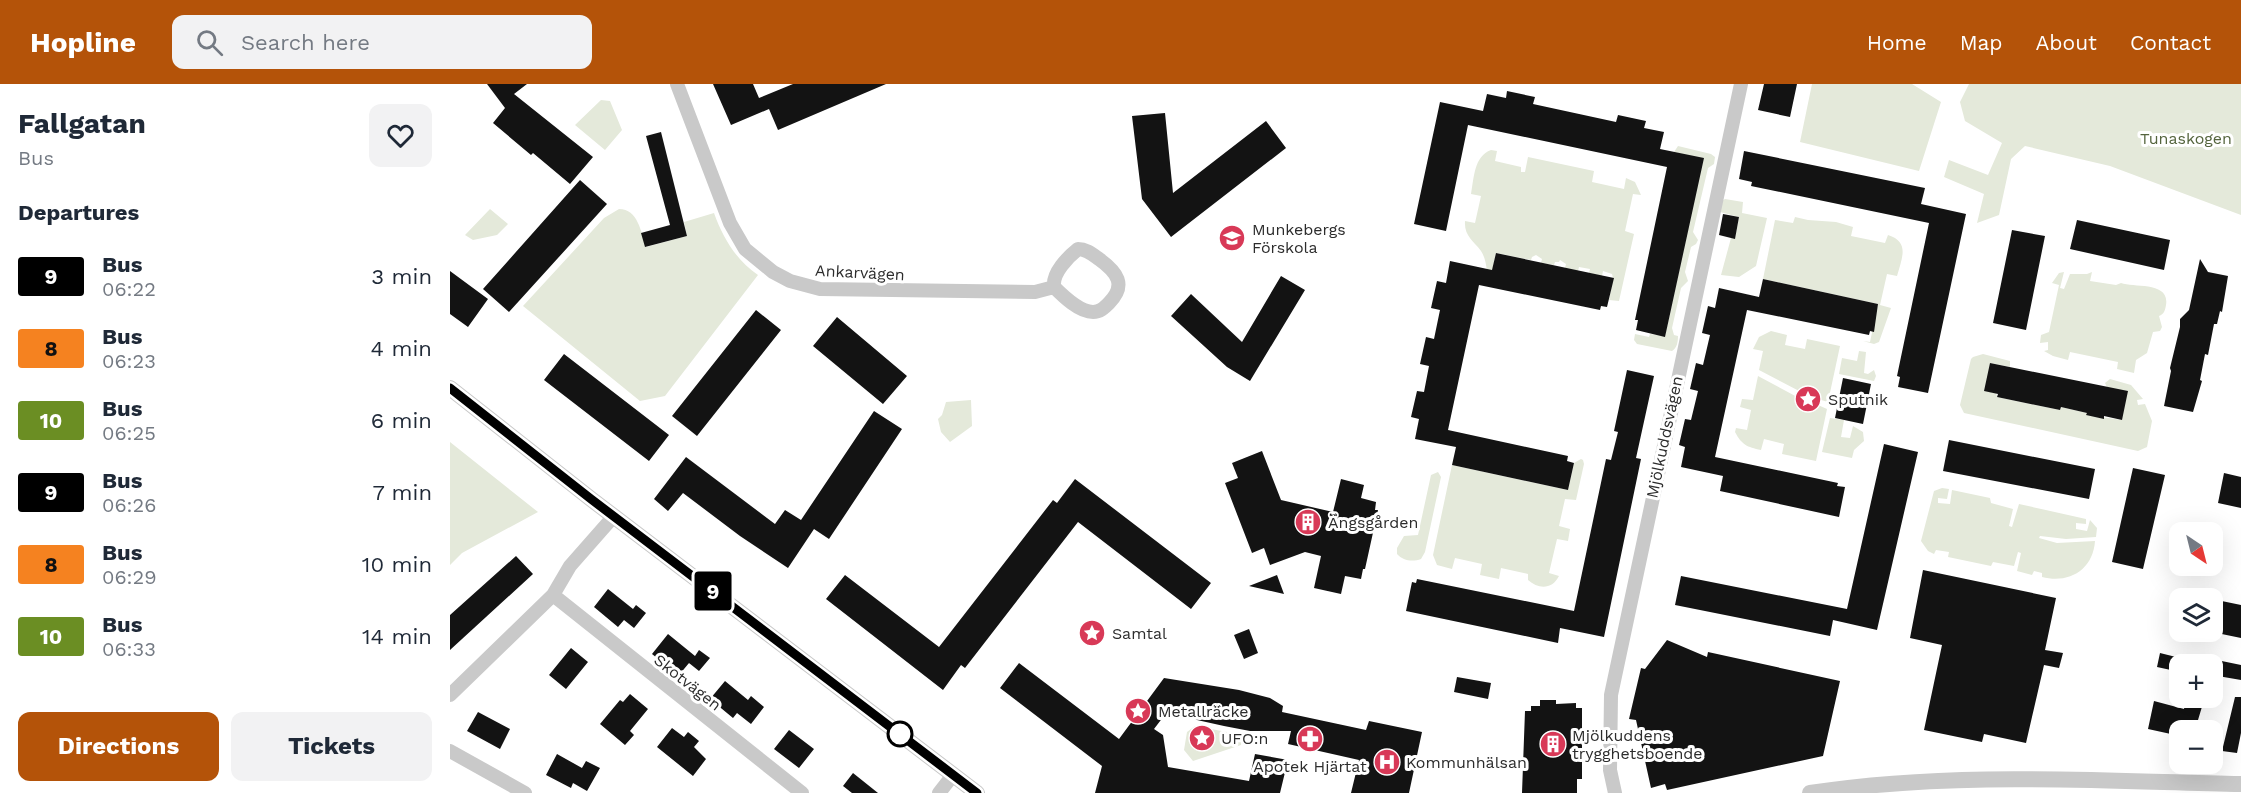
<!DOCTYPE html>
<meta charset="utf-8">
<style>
body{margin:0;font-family:"Work Sans",sans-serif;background:#f2f2f3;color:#1f2937;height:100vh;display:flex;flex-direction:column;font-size:22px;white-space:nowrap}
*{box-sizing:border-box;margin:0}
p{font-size:20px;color:#747a83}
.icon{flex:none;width:33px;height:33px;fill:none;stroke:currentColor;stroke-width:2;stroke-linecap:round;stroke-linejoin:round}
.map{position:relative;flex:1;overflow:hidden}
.sheet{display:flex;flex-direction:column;background:#fff;width:450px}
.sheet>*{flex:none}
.badge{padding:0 12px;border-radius:4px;font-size:21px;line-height:39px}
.needle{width:39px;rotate:145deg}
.fabs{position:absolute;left:1719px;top:438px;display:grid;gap:12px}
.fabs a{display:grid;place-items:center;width:54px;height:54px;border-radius:12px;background:#fff;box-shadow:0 6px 24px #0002;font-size:30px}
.map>.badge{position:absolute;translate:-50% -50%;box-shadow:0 0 0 3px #fff}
h2{padding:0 18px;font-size:22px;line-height:54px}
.round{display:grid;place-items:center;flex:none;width:63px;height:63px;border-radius:12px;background:#f2f2f3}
.overview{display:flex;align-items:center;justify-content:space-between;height:102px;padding:0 18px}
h1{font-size:28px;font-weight:700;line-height:45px}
.action{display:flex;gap:12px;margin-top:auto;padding:12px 18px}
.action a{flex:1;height:69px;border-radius:12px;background:#b45309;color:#fff;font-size:24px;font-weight:700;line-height:69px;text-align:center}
.action a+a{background:#f2f2f3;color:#1f2937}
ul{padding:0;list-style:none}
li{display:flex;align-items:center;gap:18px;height:72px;padding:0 18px}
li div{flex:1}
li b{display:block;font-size:22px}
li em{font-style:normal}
li .badge{min-width:66px;font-weight:700;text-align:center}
header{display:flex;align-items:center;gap:36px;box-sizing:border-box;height:84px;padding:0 30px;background:#b45309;color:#fff}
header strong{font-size:28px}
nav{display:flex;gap:33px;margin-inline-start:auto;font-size:21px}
.search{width:420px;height:54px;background:#f2f2f3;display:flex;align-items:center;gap:15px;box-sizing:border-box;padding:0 21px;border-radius:12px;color:#747a83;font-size:22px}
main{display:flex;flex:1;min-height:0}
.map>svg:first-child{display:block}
.green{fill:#e4e9da}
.building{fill:#131313}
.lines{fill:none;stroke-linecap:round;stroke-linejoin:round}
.minor{stroke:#c9c9c9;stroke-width:14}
.tertiary{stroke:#c9c9c9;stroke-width:16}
.line-casing{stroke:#fff;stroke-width:14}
.line{stroke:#000;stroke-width:9}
.stop-dot{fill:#fff;stroke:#000;stroke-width:3}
.labels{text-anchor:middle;stroke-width:6;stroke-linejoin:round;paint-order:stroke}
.park-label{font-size:16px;fill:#54643d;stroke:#fff}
.poi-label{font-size:16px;fill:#2c2c2c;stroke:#fff;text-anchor:start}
.street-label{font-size:16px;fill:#2c2c2c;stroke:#fff}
</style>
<header>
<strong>Hopline</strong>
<div class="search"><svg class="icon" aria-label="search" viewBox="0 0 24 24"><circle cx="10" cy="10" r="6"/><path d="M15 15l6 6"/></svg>Search here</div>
<nav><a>Home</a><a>Map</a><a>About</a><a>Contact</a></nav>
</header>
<main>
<section class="sheet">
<div class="overview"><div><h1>Fallgatan</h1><p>Bus</p></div><a class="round"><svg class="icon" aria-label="heart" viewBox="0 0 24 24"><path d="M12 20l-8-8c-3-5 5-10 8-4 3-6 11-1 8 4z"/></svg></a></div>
<h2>Departures</h2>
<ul>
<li><span class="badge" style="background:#000;color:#fff">9</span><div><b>Bus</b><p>06:22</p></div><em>3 min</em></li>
<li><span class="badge" style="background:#f58220;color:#111">8</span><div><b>Bus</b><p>06:23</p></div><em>4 min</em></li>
<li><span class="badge" style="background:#6b8e23;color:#fff">10</span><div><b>Bus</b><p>06:25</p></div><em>6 min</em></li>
<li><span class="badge" style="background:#000;color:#fff">9</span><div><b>Bus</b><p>06:26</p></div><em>7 min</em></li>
<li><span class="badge" style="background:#f58220;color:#111">8</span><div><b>Bus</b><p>06:29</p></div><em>10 min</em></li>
<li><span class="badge" style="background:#6b8e23;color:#fff">10</span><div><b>Bus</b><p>06:33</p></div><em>14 min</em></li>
</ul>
<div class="action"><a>Directions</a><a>Tickets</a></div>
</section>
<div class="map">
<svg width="1791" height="709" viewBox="0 0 1791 709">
<rect width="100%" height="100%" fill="#fff"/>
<path class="green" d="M1362,0H1462L1491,18L1469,87L1350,58Z
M1519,0H1791V131L1660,82L1575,62L1561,75L1549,131L1527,139L1534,110L1494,93L1499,76L1538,91L1552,59L1515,37L1510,18Z
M151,16L160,17L172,46L155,66L125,41Z
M1228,62L1261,70L1265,73L1264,80L1258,84L1243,148L1248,156L1246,160L1241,163L1235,188L1238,197L1231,204L1222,244L1224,251L1228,252C1228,258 1227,264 1222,267L1187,260L1184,256L1185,250L1199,253L1200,250L1215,252L1253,75L1224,68Z
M1041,66L1047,67L1045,77L1071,83V88H1075L1078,73L1144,87L1142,98L1174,105L1176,94L1185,98L1191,111L1183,110L1175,147L1184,150L1169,217L1159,216L1163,194L1162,190L1153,187L1152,192L1139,189L1140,185L1129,183L1128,187L1115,184L1116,180L1110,176L1109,178H1105L1104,181L1091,179L1092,175L1086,171L1082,173L1081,176L1046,169L1042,188L1037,187C1036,180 1035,173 1031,167C1023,156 1014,152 1015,137L1025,139L1031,112L1021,110C1024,94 1024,72 1041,66Z
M1275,115L1293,118L1292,129L1317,134L1306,182L1289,193L1271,191L1281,154H1285L1289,133L1270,128V118Z
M40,125L58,140L47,151L23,156L15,151Z
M169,125C188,125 191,148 196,163L237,152L234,138L264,129C273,154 286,176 308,191L215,312L190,317L73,222L154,134Z
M1345,133L1358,136L1386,138L1403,143L1401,152L1435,159L1438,151C1460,158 1452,174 1447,192L1437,190L1430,221L1441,224L1429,258L1424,260L1413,257L1420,258L1428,220L1313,195L1325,136L1343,139Z
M1614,188L1610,204L1614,205L1620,190H1637L1642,188L1640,197L1666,201L1671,199C1684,204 1720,197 1716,221C1715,227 1714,230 1709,232L1712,243L1710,247L1703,248L1697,269L1686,276L1684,289L1667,285L1668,278L1620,268L1618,276L1603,272L1594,267L1598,266V258L1590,259L1591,251L1599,248L1609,201L1602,199L1609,189Z
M1321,247L1337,251L1335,261L1355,265L1357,255L1390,262L1378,318L1368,315L1365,309L1362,307L1353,309L1309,286L1313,267L1303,265L1309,253Z
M1409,267L1416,268L1414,289L1418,290L1424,286L1426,292L1424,297L1389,290L1392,274L1407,277Z
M1533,270L1560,277V283L1540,279L1547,313L1610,326L1611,323L1637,329V331L1672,336L1655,299L1660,295L1681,301L1693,315L1687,316L1688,321L1695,320L1702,337L1697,363L1688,367L1514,329L1510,321L1521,275L1523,273Z
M1308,292L1349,314L1350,319L1356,324L1368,321L1377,325L1366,377L1332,370L1334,360L1314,355L1311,366C1297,363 1292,361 1285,348L1286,344L1297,346L1301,326L1290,323L1292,315L1303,316Z
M521,316L522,342L500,358L491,348L488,335L492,331L496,318Z
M1380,334L1394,336L1391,353L1400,354L1403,342L1413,348L1414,357L1404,366L1402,374L1372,368Z
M0,358L88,428L12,469L0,481Z
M1131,375L1133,376L1134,380L1126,416L1115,415L1109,442L1120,445L1118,457L1107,455L1099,489L1109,492C1102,506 1088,505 1078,496V490L1051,484L1049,495L1030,491L1032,480L1005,474L1002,485L987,481L983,471L1002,381L1118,406L1124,379Z
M988,388L991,393L975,468L971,475C963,478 953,477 947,470V464L954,452L968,451L981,391Z
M1492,404L1499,405L1497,415L1488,414V419L1500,420L1502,406L1540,414L1541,419L1563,425L1559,442L1562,443L1569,420L1636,435V440L1626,439V445L1637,447L1640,436L1647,444L1646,453L1616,455L1590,452L1589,454L1607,459L1645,457C1643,486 1619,500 1592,493V489L1584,487L1582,491L1567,487L1571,469L1568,468L1564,482L1543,478L1541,482L1498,473L1499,468L1486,466L1484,470L1478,467L1471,457L1484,407Z
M745,642L793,651L791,661L743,677L734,666L737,648Z"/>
<path class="building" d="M37,0H77L64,10L143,73L120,100L83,69L81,71L43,39L55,24Z
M263,0H303L309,14L343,0H436L328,46L319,25L281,41Z
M1314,0H1347L1340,33L1308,26Z
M1057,7L1085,13L1083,20L1166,38L1168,31L1196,37L1194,44L1214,48L1210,65L1254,74L1215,253L1186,246L1188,236H1185L1217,83L1018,41L996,147L964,140L990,18L1033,27L1037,10L1056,14Z
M715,29L723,109L816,37L836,64L721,153L692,115L682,32Z
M211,48L237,152L195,163L191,149L220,141L196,52Z
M1294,67L1475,104L1471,120L1516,130L1478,309L1448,303L1450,293L1447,292L1479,139L1301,102L1302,98L1289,95Z
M130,96L157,120L59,228L33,205Z
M1273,130L1289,133L1285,155L1269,151Z
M1627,136L1720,156L1714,186L1620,165Z
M1562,146L1595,152L1576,246L1543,239Z
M1046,169L1164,194L1157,223L1151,222L1150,226L1029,201L998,346L1118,372L1117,377L1124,379L1118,406L1002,381L1006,363L965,355L969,335L961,333L967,307L974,308L979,282L970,280L976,253L984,255L990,226L981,224L987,197L996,199L1000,177L1042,186Z
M1750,175L1758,188L1778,192L1772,228L1770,227L1767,240H1764L1758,271L1755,270L1750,296L1752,297L1743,328L1714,322L1721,287L1720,284L1730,243V235L1739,226Z
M0,187L38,215L18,243L0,230Z
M831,192L855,206L800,297L777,283L721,232L741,210L792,258Z
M1313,195L1428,220L1424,248L1420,247L1419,251L1297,226L1265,373L1388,399L1387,402L1395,403L1389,433L1270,407L1273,392L1231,383L1235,363L1229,361L1235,335L1241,336L1248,307L1240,305L1246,279L1253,281L1260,251L1252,249L1258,222L1265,224L1269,204L1309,213Z
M306,226L331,246L247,352L222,332Z
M387,233L457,292L433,320L363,262Z
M114,270L219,351L199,377L94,296Z
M1540,279L1678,307L1672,336L1654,332V335L1636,331L1637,329L1611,323L1610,326L1547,313L1548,310L1534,307Z
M1177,286L1204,292L1186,374L1191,375L1154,553L1110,544L1108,559L956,527L962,498L966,499L967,495L1124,527L1156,375L1161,376L1168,348L1164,347Z
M1393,294L1421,300L1413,340L1385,334Z
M424,327L452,345L379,455L364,445L338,484L290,452L233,409L218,427L204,415L236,373L325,440L335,426L351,436Z
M1499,356L1645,385L1639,415L1493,387Z
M1434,360L1468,368L1427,546L1383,536L1380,552L1225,521L1231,492L1397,525Z
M812,367L831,416L883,428L891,395L914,401L911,414L926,418L925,426H928L915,485H913L911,495L895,492L891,510L864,504L871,472L855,468L820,481L814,464L802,469L775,399L788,394L782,379Z
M1683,384L1715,391L1693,485L1662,478Z
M1774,389L1791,393V424L1768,419Z
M625,395L761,499L741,525L628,438L515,584L511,581L493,606L376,515L395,491L489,563L603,416L607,419Z
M66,472L83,490L0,566V531Z
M1473,486L1606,514L1595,566L1613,569L1609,584L1594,581L1576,659L1534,650L1532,658L1474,646L1492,561L1460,554Z
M827,491L834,510L799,502Z
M158,505L183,525L186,521L196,529L184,544L174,536L168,543L144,523Z
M1762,515L1791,521V554L1762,548Z
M799,545L808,569L794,575L784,551Z
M218,550L245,572L249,566L260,574L249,587L239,579L244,573L229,591L210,579L212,578L202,570Z
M1217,556L1257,573L1258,568L1390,597L1373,672L1217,706L1215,700L1201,704L1186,636L1179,635L1191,584L1195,585Z
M121,564L138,578L116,605L99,591Z
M1710,569L1730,574V588L1707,583Z
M1762,575L1791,581V596L1762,591Z
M569,579L669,655L714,594L789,606L820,614L833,622L832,628L916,646L919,637L972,648L959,709H901L909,676L838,660L841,647H800L774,642L747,636L720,624L704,645L713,651L718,683L799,697L805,670L838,676L830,709H645L652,682L550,604Z
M1007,593L1041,599L1038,615L1004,608Z
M275,597L298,616L301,612L314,623L301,640L287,629L283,634L260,615Z
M180,610L198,625L180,647L184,651L175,661L150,640L170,616L173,618Z
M1785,613H1791V649L1787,669L1772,667Z
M1736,614L1754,616L1745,646H1730V652L1698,645L1704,617L1734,625Z
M1090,616H1106V620L1126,619V624H1132V695H1127V709H1072L1075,627H1081V622H1090Z
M28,628L60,645L50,665L17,647Z
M222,644L234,653L238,648L249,657L244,663L256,675L243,692L207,663Z
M339,646L364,665L349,684L324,665Z
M107,670L132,684L136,677L150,684L137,707L123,699L121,704L96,691Z
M403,689L428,709H402L393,702Z"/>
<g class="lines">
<path class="minor" d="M227,0L280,139L295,165L323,188L340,197L370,205L585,208L604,203C613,212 629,228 643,228C650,228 654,224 659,219C677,201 667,188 649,175C642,170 636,165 628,165C618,173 602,189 604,203
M103,511L352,709
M0,611L103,511L120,482L164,432
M0,667L75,709
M489,709L503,691
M1165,709L1160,686L1161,611L1291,0"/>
<path class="tertiary" d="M0,304L141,415L527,709
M1360,709C1503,687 1647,697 1791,700"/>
</g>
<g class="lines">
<defs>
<path id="line" d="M0,304L141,415L527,709"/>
</defs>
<use href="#line" class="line-casing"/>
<use href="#line" class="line"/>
</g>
<defs>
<symbol id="school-disc" viewBox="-11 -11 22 22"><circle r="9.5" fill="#d83957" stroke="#fff"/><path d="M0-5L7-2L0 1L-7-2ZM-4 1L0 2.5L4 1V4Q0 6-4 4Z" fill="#fff"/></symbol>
<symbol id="sight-disc" viewBox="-11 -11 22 22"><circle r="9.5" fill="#d83957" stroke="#fff"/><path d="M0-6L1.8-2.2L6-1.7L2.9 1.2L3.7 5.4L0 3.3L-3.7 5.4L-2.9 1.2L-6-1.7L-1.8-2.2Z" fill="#fff"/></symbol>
<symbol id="building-disc" viewBox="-11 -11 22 22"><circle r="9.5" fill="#d83957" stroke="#fff"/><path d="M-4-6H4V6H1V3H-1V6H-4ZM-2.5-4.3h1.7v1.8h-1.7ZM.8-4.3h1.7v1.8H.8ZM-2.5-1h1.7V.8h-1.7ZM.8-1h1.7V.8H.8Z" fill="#fff"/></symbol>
<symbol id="pharmacy-disc" viewBox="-11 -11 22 22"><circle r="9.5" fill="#d83957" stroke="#fff"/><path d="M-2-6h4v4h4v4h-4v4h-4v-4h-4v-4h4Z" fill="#fff"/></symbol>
<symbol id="hospital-disc" viewBox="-11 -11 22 22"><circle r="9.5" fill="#d83957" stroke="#fff"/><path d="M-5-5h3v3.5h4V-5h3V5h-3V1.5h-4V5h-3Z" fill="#fff"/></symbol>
</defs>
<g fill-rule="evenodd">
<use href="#school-disc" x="767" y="139" width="30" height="30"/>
<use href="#sight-disc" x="1343" y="300" width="30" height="30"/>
<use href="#building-disc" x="843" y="423" width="30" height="30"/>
<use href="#sight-disc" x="627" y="534" width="30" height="30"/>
<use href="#sight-disc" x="673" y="612" width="30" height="30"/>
<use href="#sight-disc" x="737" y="639" width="30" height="30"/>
<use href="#pharmacy-disc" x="845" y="640" width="30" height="30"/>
<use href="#building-disc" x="1088" y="645" width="30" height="30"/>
<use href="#hospital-disc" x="922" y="663" width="30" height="30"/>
</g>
<circle class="stop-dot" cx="450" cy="650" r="12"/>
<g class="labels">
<g class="park-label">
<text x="1736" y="60">Tunaskogen</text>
</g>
<g class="poi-label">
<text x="802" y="151">Munkebergs<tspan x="802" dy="18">Förskola</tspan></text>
<text x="1378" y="321">Sputnik</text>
<text x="878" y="444">Ängsgården</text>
<text x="662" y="555">Samtal</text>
<text x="708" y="633">Metallräcke</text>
<text x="1122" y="657">Mjölkuddens<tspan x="1122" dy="18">trygghetsboende</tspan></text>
<text x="771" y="660">UFO:n</text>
<text x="956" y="684">Kommunhälsan</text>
<text x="860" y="688" text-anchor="middle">Apotek Hjärtat</text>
</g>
<g class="street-label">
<text transform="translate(410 188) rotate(3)" y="6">Ankarvägen</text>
<text transform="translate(1214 353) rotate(-78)" y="6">Mjölkuddsvägen</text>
<text transform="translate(238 598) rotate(38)" y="6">Skotvägen</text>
</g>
</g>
</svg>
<div class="fabs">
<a><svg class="needle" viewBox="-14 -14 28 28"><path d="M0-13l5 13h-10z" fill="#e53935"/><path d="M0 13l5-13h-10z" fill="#747a83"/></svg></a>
<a><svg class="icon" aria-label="layers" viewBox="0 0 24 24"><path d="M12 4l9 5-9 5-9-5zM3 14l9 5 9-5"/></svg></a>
<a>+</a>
<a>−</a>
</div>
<b class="badge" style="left:263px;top:507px;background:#000;color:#fff">9</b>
</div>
</main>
